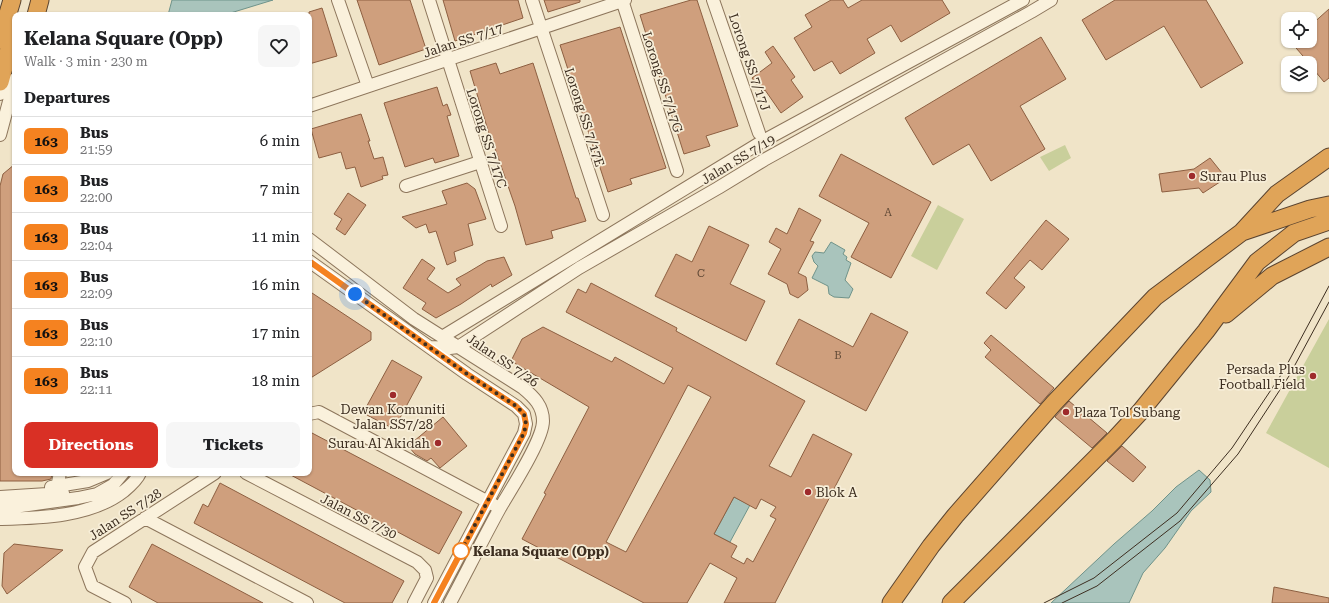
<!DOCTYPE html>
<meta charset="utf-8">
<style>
body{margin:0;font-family:"Roboto Serif",serif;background:#f6f6f6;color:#202124;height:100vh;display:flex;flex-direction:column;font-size:15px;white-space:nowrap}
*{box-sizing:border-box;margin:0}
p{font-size:13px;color:#757577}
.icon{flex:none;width:22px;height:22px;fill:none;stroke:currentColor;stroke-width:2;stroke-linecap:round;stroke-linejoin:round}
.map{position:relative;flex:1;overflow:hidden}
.side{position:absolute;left:12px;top:12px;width:300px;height:464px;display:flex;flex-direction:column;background:#fff;border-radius:8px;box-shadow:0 1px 3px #0004}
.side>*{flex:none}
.badge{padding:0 8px;border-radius:6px;font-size:14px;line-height:26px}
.controls{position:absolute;left:1281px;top:12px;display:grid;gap:8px}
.controls a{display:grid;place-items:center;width:36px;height:36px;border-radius:8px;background:#fff;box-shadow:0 1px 3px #0004;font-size:20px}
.you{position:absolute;width:20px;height:20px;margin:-10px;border:3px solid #fff;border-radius:50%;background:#1a73e8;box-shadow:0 0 0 6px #1a73e833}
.map>.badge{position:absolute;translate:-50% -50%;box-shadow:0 0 0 2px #fff}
h2{padding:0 12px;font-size:15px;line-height:36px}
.round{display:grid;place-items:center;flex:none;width:42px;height:42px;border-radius:8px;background:#f6f6f6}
.head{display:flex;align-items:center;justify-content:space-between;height:68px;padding:0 12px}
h1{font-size:19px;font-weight:700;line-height:30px}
.button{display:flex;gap:8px;margin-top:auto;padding:8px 12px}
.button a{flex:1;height:46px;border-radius:8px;background:#d93025;color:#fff;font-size:16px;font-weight:700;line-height:46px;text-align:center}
.button a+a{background:#f6f6f6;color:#202124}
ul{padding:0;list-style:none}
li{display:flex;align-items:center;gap:12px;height:48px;padding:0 12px;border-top:1px solid #e0e0e0}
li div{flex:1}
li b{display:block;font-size:15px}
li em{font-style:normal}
li .badge{min-width:44px;font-weight:700;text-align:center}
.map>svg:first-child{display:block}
.green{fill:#c9cf9b}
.water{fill:#a9c4bc;stroke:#6f938a}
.building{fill:#cf9f7d;stroke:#8d5f41;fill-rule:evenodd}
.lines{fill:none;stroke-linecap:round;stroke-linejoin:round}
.minor-casing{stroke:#8d765c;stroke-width:14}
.highway-casing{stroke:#5b4430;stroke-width:19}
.minor{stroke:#faf1dc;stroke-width:12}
.highway{stroke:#e0a458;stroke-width:17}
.tram{stroke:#3d2e20;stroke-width:1}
.line-casing{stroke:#fff;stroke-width:9}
.line{stroke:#f58220;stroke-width:6}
.walk{stroke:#3d2e20;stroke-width:4;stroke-dasharray:0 7.2}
.poi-dot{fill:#9e2a2b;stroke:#f7eed8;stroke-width:1.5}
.stop-dot{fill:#fff;stroke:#f58220;stroke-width:2}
.labels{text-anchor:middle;stroke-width:3.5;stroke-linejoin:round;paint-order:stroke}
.number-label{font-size:11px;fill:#624a37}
.street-label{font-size:13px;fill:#3d2e20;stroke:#f7eed8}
.poi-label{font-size:13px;fill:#3d2e20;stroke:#f7eed8;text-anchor:start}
.stop-label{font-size:13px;font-weight:bold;fill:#3d2e20;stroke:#f7eed8;text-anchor:start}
</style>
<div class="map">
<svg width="1329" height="603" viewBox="0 0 1329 603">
<rect width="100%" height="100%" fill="#f0e4c8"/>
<path class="green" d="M1065,145L1071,158L1049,171L1040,157Z
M938,205L964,219L937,270L911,256Z
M1329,319V468L1266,433Z"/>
<path class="water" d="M172,0H273L224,15H168Z
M831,242L845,250L843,254L847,257L846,260L851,263L845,280L853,289L849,298L834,297L829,294L828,286L812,278L818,266L814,262L812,256L815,252L824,253Z
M1199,470L1210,480L1211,492L1191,511L1165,548L1143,573L1129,603H1051L1114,544L1152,511L1176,487Z
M734,497L750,505L730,542L714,534Z"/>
<path class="building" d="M357,0H410L426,49L379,65Z
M443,0H518L523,18L455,41Z
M544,0H580V2L548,12Z
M691,0H697L738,126L706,136L710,146L684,154L640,15Z
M831,0H843L848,8L862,0H942L950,13L901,42L891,25L867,39L875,53L840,74L832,61L814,71L794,38L812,27L805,15Z
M1115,0H1206L1243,63L1201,88L1164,26L1106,60L1082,20Z
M322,8L337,56L309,64V12Z
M1329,9V78L1324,82L1310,65V63H1309L1290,41H1310V26Z
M620,27L666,168L630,179L632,184L608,192L560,45Z
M1041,37L1066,79L1020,106L1045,149L991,181L969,144L933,165L905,118Z
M773,46L795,77L791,80L803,97L781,113L765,90L762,93L752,78L772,63L765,52Z
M496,63L500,74L533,63L576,198H578L586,221L551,231L553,238L526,245L515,206L491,137H490L470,71Z
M437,87L443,106L447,104L451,115L447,116L459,156L435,163L433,158L405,167L384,103Z
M361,114L370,141H368L374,159L383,157L388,175L382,176L383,179L361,187L355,167L346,169L341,152L319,158L311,129Z
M841,154L931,202L891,278L851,257L869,223L819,196Z
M1210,158L1226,178L1203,193L1199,188L1162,192L1159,174L1194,169Z
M15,164V473H52L51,479L42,481H0V186L3,174Z
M467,183L475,189L486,219L468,224L473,245L454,252L456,261L447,265L436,231L429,233L426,224L416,228L402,217L447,204L442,191Z
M348,193L366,205L345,235L336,229L342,219L334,214Z
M799,208L821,220L810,241L814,242L798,273L806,277L808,290L798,298L790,294L787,284L768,274L781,249L769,242L776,228L787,234Z
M1046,220L1069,239L1042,270L1030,260L1014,278L1025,287L1006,309L986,293Z
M709,226L749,245L730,284L765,301L746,341L655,296L676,254L692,262Z
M504,257L512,275L492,287L491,284L461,304L436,318L422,309L426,303L403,288L422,259L435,268L427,279L448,293L461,285L456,279L467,273L487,261Z
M591,283L677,328L676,331L805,401L769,466L791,477L813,434L852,454L775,603H724L737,578L710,563L687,603H644L522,539L546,494L544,493L589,407L511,361L522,339L543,327L612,362L615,357L664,384L673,368L566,312L578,289L586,293ZM688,385L711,397L626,552L606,542ZM734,497L756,509L761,499L776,507L770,516L776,519L753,562L747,558L744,564L731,557L737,546L714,534Z
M309,291L371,332V340L309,379Z
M871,313L908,332L866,411L776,364L799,319L853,347Z
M991,335L1054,388L1040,404L985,357L991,350L984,343Z
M392,360L422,377L394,429L363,413Z
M1069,401L1107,433L1092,448L1055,417Z
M443,417L467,446L440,468L431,458L427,461L415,454L408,446Z
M312,433L462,512L439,554L287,473H309V438Z
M1122,446L1146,467L1133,482L1107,461Z
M220,483L404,581L392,603H345L194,523L203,504L208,507Z
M14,544L63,550L7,594L2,586L4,553Z
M152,544L263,603H158L129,587Z
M1274,587L1329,598V603H1272Z"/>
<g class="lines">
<defs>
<path id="minor" d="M338,0L368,86
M429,0L501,226
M532,0L603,215
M622,0L677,171
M713,0L759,133
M0,94L8,87L15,84
M309,106L625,0
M0,135L15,79
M406,186L480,162
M309,239L414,319L523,388C534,397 543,406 543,421C543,440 511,489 500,508C483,539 467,571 450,603
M309,261L467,374L516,406L524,414L526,424L524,433L434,603
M442,337L763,141L1023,0
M430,347L450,348L458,347L579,268L718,188L764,160L1031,12L1051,0
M309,414L319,412L494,505
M246,473L417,562L425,570L427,578L414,603
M51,487L88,481L107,473
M57,487L60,473
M0,497L63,493
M0,509L78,498L97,494L113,485L123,473
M145,518L307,603
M0,519C40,518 91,517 124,491C130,486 137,480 140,473
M125,603L92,586L85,567L93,552L215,473"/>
<path id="highway" d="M36,15L40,0
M0,40L12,0
M0,82L15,27
M1242,232L1277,194L1329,157
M1226,314L1272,276L1329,247
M891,603L931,546L955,516L1054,403L1155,297L1242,232L1310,209L1329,205
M951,603L1115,439L1140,412L1206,331L1257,262L1294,233L1329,221"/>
</defs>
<use href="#minor" class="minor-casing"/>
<use href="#highway" class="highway-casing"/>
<use href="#minor" class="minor"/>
<use href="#highway" class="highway"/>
<path class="tram" d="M1044,603L1094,578L1177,513L1232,448L1283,372L1329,286
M1062,603L1097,586L1180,521L1238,454L1289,376L1329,302"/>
</g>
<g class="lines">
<defs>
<path id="line" d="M309,261L467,374L516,406L524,414L526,424L524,433L434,603"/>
</defs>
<use href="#line" class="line-casing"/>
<use href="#line" class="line"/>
<path class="walk" d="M355,294L467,374L516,406L524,414L526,424L524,433L460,553L461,551"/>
</g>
<g class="poi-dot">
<circle cx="1192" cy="176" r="4"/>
<circle cx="1313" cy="376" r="4"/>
<circle cx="393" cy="395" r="4"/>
<circle cx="1066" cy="412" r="4"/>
<circle cx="438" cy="443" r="4"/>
<circle cx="808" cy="492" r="4"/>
</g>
<circle class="stop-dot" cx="461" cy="551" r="8"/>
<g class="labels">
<g class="number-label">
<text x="888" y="216">A</text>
<text x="701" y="277">C</text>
<text x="838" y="359">B</text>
</g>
<g class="street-label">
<text transform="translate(463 40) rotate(-18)" y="5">Jalan SS 7/17</text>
<text transform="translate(750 62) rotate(71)" y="5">Lorong SS 7/17J</text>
<text transform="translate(663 82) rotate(72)" y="5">Lorong SS 7/17G</text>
<text transform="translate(585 117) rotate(72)" y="5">Lorong SS 7/17E</text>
<text transform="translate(487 138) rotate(72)" y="5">Lorong SS 7/17C</text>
<text transform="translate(738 159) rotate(-31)" y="5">Jalan SS 7/19</text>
<text transform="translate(503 360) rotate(34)" y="5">Jalan SS 7/26</text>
<text transform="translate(125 514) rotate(-33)" y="5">Jalan SS 7/28</text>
<text transform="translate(359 516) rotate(27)" y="5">Jalan SS 7/30</text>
</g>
<g class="poi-label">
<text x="1200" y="181">Surau Plus</text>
<text x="1305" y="374" text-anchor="end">Persada Plus<tspan x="1305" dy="15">Football Field</tspan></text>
<text x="393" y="414" text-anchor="middle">Dewan Komuniti<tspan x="393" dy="15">Jalan SS7/28</tspan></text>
<text x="1074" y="417">Plaza Tol Subang</text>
<text x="430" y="448" text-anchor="end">Surau Al Akidah</text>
<text x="816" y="497">Blok A</text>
</g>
<g class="stop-label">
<text x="473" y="556">Kelana Square (Opp)</text>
</g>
</g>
</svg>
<div class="controls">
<a><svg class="icon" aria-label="locate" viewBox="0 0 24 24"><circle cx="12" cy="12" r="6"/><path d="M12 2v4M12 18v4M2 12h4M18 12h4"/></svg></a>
<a><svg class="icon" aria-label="layers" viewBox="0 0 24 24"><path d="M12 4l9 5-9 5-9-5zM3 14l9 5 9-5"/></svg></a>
</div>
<div class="you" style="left:355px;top:294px"></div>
<section class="side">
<div class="head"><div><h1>Kelana Square (Opp)</h1><p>Walk · 3 min · 230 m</p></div><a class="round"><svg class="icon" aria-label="heart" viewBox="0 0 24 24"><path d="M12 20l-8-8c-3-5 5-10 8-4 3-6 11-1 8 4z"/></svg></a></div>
<h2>Departures</h2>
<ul>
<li><span class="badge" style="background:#f58220;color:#111">163</span><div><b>Bus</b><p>21:59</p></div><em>6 min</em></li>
<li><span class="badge" style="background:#f58220;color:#111">163</span><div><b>Bus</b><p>22:00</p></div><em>7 min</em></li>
<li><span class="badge" style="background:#f58220;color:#111">163</span><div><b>Bus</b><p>22:04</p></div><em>11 min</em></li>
<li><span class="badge" style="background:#f58220;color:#111">163</span><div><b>Bus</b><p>22:09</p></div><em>16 min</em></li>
<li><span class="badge" style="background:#f58220;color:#111">163</span><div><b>Bus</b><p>22:10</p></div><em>17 min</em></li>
<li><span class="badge" style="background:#f58220;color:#111">163</span><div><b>Bus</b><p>22:11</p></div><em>18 min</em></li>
</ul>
<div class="button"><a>Directions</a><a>Tickets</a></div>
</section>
</div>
